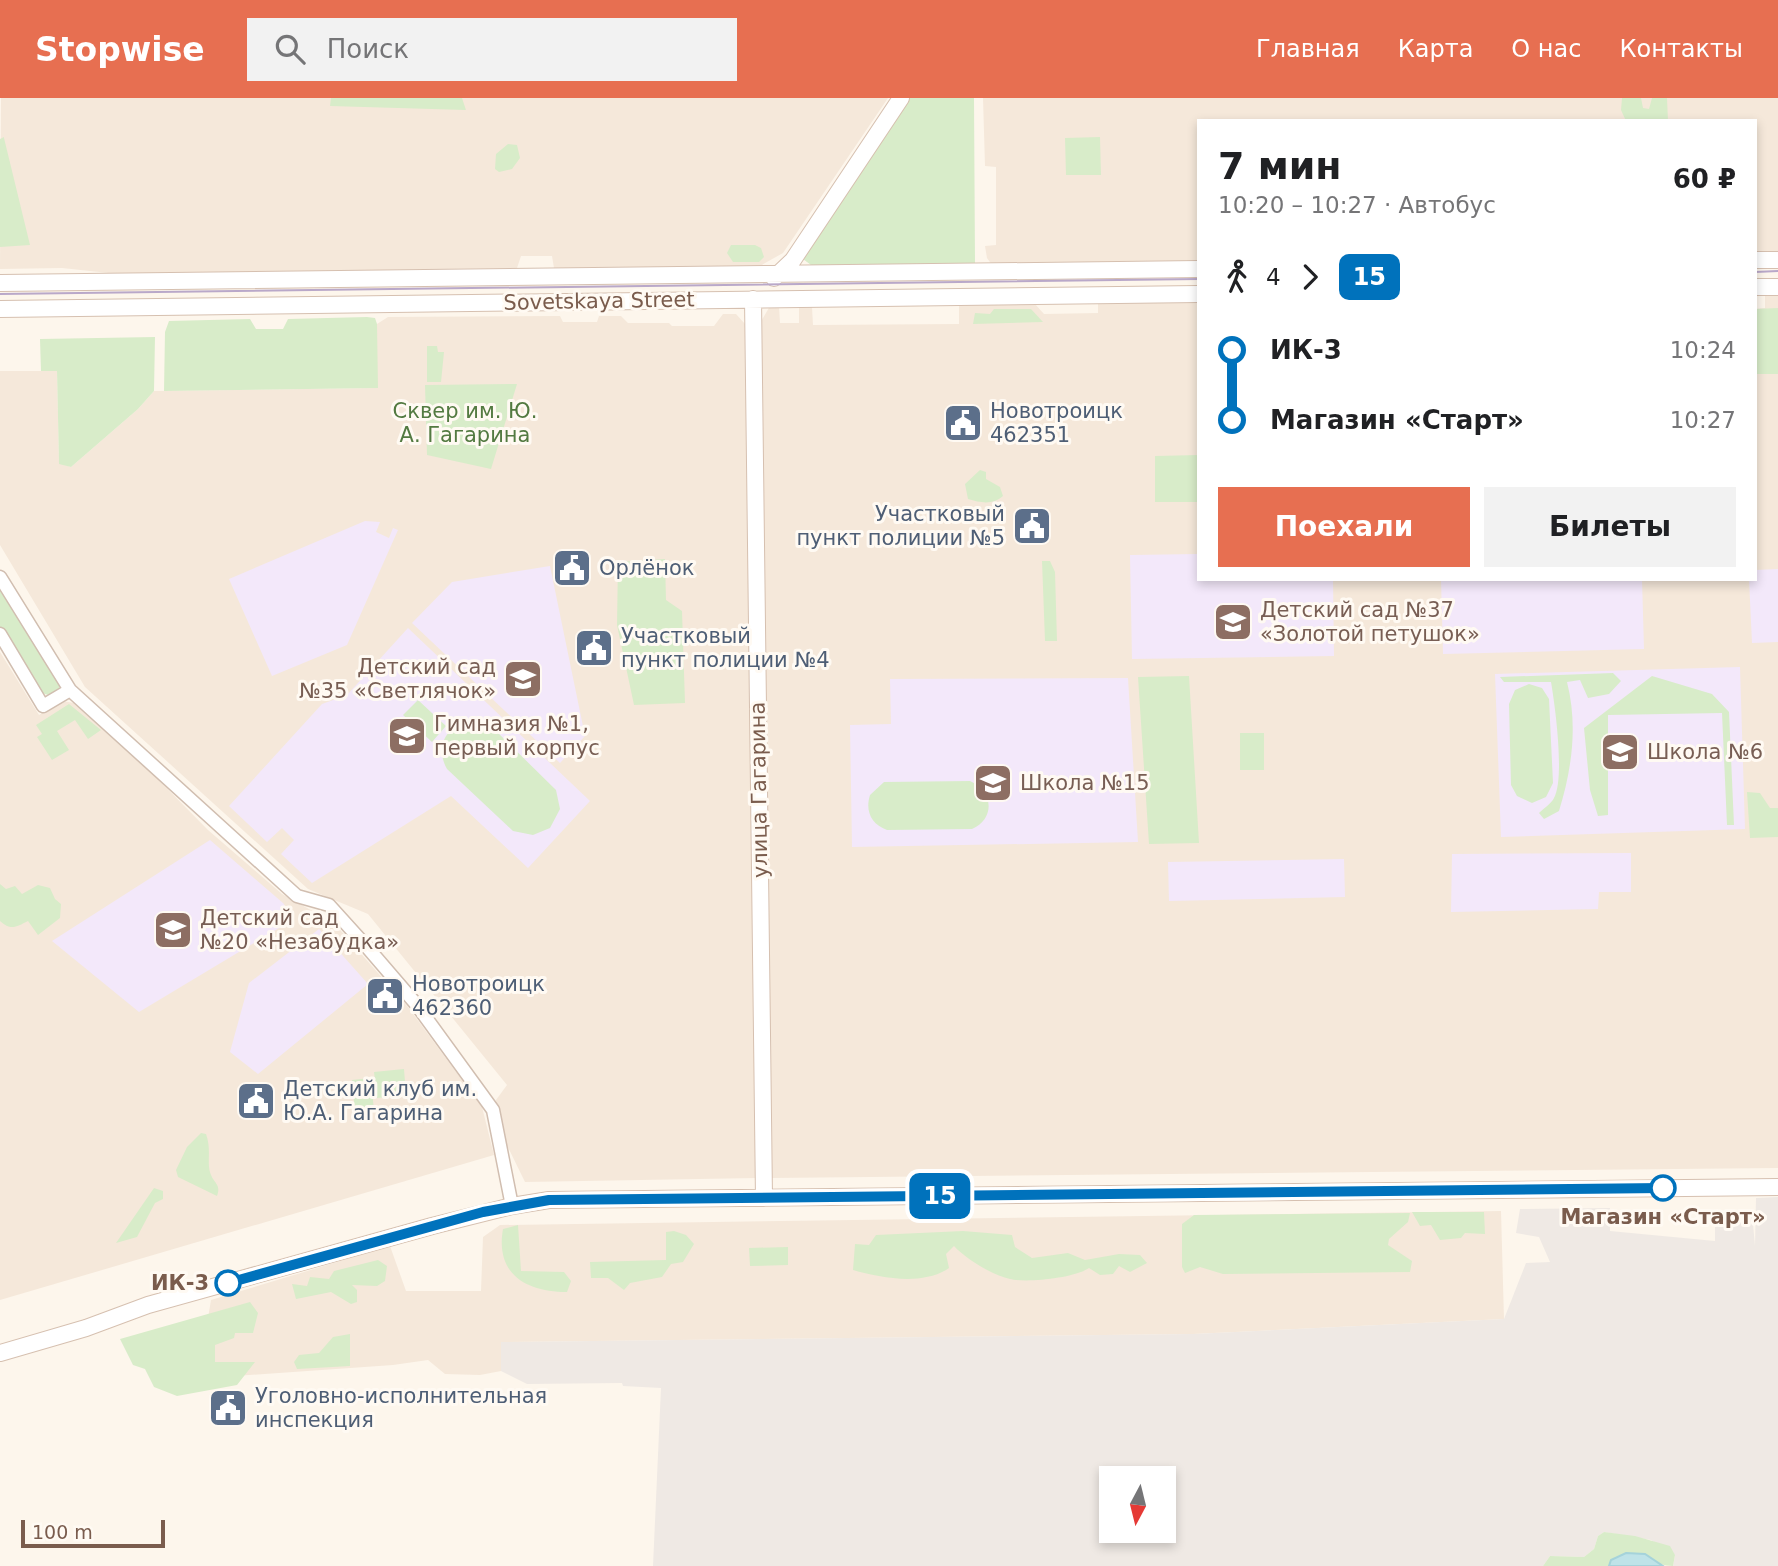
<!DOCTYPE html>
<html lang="ru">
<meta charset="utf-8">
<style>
body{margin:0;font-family:"DejaVu Sans",sans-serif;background:#f2f2f2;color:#202124;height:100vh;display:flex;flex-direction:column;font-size:26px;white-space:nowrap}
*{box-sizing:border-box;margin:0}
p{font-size:23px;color:#757577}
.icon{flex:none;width:38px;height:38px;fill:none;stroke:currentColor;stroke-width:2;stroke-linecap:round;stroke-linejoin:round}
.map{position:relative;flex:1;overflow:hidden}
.panel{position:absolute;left:1197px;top:21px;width:560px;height:462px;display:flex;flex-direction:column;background:#fff;border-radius:0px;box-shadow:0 4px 10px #0003}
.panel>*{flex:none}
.badge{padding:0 14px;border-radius:10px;font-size:24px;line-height:46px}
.needle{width:46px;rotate:187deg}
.controls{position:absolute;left:1099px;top:1368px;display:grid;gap:14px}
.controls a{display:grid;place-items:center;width:77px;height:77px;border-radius:0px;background:#fff;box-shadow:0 4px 10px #0003;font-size:35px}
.scale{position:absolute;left:21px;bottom:18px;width:144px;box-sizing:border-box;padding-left:7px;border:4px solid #7a5c4d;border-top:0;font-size:19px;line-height:24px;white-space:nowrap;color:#7a5c4d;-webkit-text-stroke:5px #fffaf3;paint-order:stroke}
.map>.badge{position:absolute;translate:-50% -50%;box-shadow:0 0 0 4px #fff}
.legs{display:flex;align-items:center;gap:10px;height:77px;padding:0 21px;font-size:23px}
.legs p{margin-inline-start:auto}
.headline{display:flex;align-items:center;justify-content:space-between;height:119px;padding:0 21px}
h1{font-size:38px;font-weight:800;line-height:52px}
.action{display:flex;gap:14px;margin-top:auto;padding:14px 21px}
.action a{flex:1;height:80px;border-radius:0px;background:#e76f51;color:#fff;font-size:28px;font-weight:800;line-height:80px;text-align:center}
.action a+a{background:#f2f2f2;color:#202124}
ul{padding:0 21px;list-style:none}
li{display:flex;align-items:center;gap:24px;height:70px;font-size:26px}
li i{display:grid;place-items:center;width:10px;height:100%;margin:0 9px;background:currentColor}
li i::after{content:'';width:18px;height:18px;margin:-9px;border:5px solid;border-radius:50%;background:#fff}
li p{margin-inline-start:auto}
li:first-child i{background:linear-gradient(#0000 50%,currentColor 0)}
li:last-child i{background:linear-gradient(currentColor 50%,#0000 0)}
header{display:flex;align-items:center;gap:42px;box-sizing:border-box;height:98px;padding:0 35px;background:#e76f51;color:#fff}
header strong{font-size:33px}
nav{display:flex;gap:38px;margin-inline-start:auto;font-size:24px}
.search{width:490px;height:63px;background:#f2f2f2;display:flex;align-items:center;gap:18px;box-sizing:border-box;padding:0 24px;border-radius:0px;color:#757577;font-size:26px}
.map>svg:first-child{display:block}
.residential{fill:#f5e8da}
.industrial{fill:#efe9e4;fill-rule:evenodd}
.education{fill:#f3e8fa}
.green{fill:#d8ecc9}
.water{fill:#bfe3e8;stroke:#a5d3da;stroke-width:2}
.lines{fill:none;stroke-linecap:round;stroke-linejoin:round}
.street-casing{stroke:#d1beb0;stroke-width:15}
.secondary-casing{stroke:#d6c0b0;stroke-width:18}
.street{stroke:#fff;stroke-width:12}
.secondary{stroke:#fff;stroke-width:16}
.tram{stroke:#b9a8c9;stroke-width:2}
.line-1-casing{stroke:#fff;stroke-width:16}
.line-1{stroke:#0072bc;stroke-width:10}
.stop-1-dot{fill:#fff;stroke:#0072bc;stroke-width:3.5}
.labels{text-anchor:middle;stroke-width:6;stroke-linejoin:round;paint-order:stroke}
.street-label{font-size:21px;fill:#7a5c4d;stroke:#fffaf3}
.park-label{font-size:21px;fill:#537a41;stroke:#fffaf3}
.service-label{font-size:21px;fill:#4e5e75;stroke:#fffaf3;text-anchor:start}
.education-label{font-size:21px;fill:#785e54;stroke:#fffaf3;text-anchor:start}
.stop-label{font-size:21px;font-weight:bold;fill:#7a5c4d;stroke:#fffaf3}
</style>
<header>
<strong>Stopwise</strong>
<div class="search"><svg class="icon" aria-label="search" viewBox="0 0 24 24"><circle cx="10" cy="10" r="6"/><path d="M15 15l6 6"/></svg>Поиск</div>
<nav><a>Главная</a><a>Карта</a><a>О нас</a><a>Контакты</a></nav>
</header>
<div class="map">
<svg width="1778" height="1468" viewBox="0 0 1778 1468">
<rect width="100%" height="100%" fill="#fdf6ec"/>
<path class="residential" d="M1,0H888L783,155L760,168L554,170L552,158H521L517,170L118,176L62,170L0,171Z
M983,0H1778V159H1755V23H1199V167H992L987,160L985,148L996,147V69L985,68Z
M1765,195H1778V1070L772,1080L759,227L770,208H779L780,225H799V208L812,209L813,227L959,226V207L1035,206L1044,216L1098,215V205L1199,203V481H1755V211L1765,210Z
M723,216H736L745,226L757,1080L525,1084L499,1031L496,1002L507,987L368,816L308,791L85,589L0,447V273H57L59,365L71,369L138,311L154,293L377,290V226L388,219L560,218L563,224H597L599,218H621L628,225H669L672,228H714Z
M0,554L39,617L62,603L74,605L129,652L208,732L282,796L334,825L408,909L482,1009L494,1057L0,1202Z
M1501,1113L1504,1221L1193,1236L501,1244V1273L480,1277L445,1276L428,1262L393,1267L207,1280L206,1232L211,1202L390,1148L406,1193H481L483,1139L500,1127Z"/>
<path class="industrial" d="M1778,1099V1468H1673L1675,1457L1651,1442L1604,1434L1598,1438L1594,1451L1584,1459L1550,1458L1543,1468H653L661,1290L623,1288L622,1285L527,1286L501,1273V1244L1193,1236L1504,1221L1526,1165L1550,1164L1539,1139L1516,1135L1520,1111L1610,1110V1133L1715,1143V1115H1752L1755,1148L1756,1100ZM1111,1381H1164V1433H1111Z"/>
<path class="education" d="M365,423L380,424L376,434L389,440L393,430L398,432L347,547L272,578L229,481Z
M1199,456V481H1333L1334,558L1132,561L1130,457Z
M550,468L585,638L560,665L412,525L452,484Z
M1778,471V544L1752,545L1749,481H1755V472Z
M1441,481H1642L1644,551L1443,556Z
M408,530L590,703L528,770L451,698L312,785L281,756L294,742L282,730L267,744L229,708L322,606L347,597Z
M1740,569L1745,731L1501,739L1495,576Z
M1128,580L1138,744L852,749L850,627L891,626L890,581Z
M210,742L283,805L294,821L139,914L52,843Z
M1631,755V794H1599L1598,811L1451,814L1452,756Z
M1344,761L1345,799L1169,803L1168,764Z
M319,831L368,886L258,976L230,954L249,885Z"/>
<path class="green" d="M331,0H462L466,12L330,8Z
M909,0H974L975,165L970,170H815L803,161Z
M1622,0H1641L1643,10L1649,11L1652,0H1667L1668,23H1626L1621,12Z
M4,39V40L30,147L0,149V41Z
M1100,39L1101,77H1066L1065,40Z
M508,46L517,47L520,60L512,71L499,74L495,71L496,56Z
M731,147H755L761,150L764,159L759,164H733L727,155Z
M1778,210V276H1755V211Z
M994,211H1031L1043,224L973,226L975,215L990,216Z
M367,219L375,220L377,226L378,290L164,293L165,234L169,223L250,221L256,231H283L288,221Z
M155,239L154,293L138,311L71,369L59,366L57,273H41L40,241Z
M427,248H437L438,254H444L441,284H427Z
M517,286L491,371L427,357L425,287Z
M1199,357V404H1155V358Z
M980,372L986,374V381L1000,389L1003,398C993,407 981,405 968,401L965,386Z
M665,461L666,502L682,513L685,605L634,607L617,527L618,464Z
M1042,463H1050L1055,474L1057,543H1045Z
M0,485L60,586L58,594L51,598L39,594L0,530Z
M1613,575L1621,583L1609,596L1588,600L1580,582L1567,584C1578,627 1572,671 1559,713L1544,721L1539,715C1543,711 1551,706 1554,700C1565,680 1555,607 1551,584H1504L1500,579Z
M1189,578L1199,745L1149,746L1138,579Z
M1652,578L1712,596L1729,614L1734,727H1727L1722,615L1608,617V717L1598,718L1590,692L1584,630Z
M1529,586L1542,590L1549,601L1553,685L1546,699L1532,705L1517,698L1511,687L1509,606L1515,592Z
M418,602L446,628L432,644L403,617Z
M69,606L101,632L88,641L75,622L57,633L69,652L52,662L37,639L42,636L36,627Z
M468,623L481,624L492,629L556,692L560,711L550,730L533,737L513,733L447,671C435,650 445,629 468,623Z
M1240,635H1264V672H1240Z
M970,683C994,693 995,721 972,731L887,732C871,726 865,713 870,697L884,684Z
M1747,694L1760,695L1770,710H1778V739L1750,740Z
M0,786L6,791L15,788L22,796L38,787L50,790L55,801L61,806L60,820L38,837L28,823C16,829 11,833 0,823Z
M404,971L406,997L377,1000L374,974Z
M371,980L374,1013L355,1015L352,982Z
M201,1035L206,1036C212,1052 206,1066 211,1077C215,1086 221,1087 217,1098L178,1079L176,1072L187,1049Z
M154,1090L163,1093V1101L155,1105L137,1139L116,1145Z
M1412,1114H1484L1485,1136L1465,1135L1461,1140L1440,1142L1431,1127L1420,1128Z
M1410,1115L1408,1124L1389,1141L1388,1147L1412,1163L1410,1174L1223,1176L1200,1169L1185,1175L1182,1169V1126L1194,1117Z
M518,1127L521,1173L564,1174L571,1183L567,1194C526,1194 495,1176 503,1131Z
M674,1133L686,1137L694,1146L683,1164L671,1166L662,1179L630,1185L624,1192L608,1180H591L590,1164L666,1162V1134Z
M963,1133L1012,1137L1015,1149L1032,1160L1068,1155L1085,1162L1119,1156L1140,1157L1147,1165L1130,1174L1119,1168L1113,1176L1100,1177L1089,1170C1075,1180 1027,1185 1010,1181C992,1177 966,1161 954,1148L946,1156L949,1170C923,1188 881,1180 853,1172L855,1146L869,1147L876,1137Z
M788,1149V1167L750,1168L749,1150Z
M378,1162L387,1168L385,1183L377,1188L352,1187L357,1192V1204L351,1206L331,1194L296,1201L292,1186L307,1188L310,1179L329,1181L334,1173Z
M250,1204L258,1215L253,1235H235L234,1240L215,1247V1264H255L237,1287L177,1298L154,1289L145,1271L133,1267L120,1241Z
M350,1236V1268L297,1271L294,1264L299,1257L319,1255L333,1239Z
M1604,1434L1635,1438L1670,1448L1675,1457L1673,1468C1646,1468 1648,1444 1611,1462L1609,1468H1543L1550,1458L1584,1459L1594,1451L1598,1438Z"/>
<path class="water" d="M1626,1455L1645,1456L1663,1468H1609L1611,1462Z"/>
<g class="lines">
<defs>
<path id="street" d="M0,479L70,592L297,798L329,807L367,849L416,906L493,1012L512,1108
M0,536L43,608L70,592"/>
<path id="secondary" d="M1755,162H1778
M774,180L793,162L901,0
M0,185L1199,171
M1755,189H1778
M753,201L764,1100
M0,211L1199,196
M0,1255L86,1230L148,1207L432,1128L512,1108L549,1102L1778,1089"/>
</defs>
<use href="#street" class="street-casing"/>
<use href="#secondary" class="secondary-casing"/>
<use href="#street" class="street"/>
<use href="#secondary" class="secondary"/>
<path class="tram" d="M1755,174L1778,173
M0,196L1199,181"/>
</g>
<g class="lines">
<defs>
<path id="line-1" d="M228,1185L483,1114L549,1102L1663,1090"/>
</defs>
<use href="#line-1" class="line-1-casing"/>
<use href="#line-1" class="line-1"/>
</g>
<defs>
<symbol id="civic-square" viewBox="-11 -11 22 22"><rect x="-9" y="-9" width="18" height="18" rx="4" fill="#5c6f8a" stroke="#fffaf3"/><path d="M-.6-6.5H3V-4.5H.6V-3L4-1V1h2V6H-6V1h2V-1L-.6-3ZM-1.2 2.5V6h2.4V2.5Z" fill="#fff"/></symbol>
<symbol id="school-square" viewBox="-11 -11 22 22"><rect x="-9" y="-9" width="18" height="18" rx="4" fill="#8d6e63" stroke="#fffaf3"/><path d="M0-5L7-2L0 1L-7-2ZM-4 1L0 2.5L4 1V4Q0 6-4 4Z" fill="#fff"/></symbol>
</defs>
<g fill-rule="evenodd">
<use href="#civic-square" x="941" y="303" width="44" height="44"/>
<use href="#civic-square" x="1010" y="406" width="44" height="44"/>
<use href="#civic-square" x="550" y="448" width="44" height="44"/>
<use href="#school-square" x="1211" y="502" width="44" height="44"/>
<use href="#civic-square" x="572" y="528" width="44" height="44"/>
<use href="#school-square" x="501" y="559" width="44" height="44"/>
<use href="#school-square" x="385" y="616" width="44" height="44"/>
<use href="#school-square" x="1598" y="632" width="44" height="44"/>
<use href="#school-square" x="971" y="663" width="44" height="44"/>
<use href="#school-square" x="151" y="810" width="44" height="44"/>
<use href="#civic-square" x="363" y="876" width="44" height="44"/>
<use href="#civic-square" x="234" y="981" width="44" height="44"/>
<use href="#civic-square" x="206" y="1288" width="44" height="44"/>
</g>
<g class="stop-1-dot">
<circle cx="1663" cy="1090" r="12"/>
<circle cx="228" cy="1185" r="12"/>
</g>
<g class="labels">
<g class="street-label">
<text transform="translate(599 203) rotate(-1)" y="7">Sovetskaya Street</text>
<text transform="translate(759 692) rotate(-91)" y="7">улица Гагарина</text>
</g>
<g class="park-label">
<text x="465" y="320">Сквер им. Ю.<tspan x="465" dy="24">А. Гагарина</tspan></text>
</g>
<g class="service-label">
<text x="990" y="320">Новотроицк<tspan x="990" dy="24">462351</tspan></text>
<text x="1005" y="423" text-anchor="end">Участковый<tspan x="1005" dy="24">пункт полиции №5</tspan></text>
<text x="599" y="477">Орлёнок</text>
<text x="621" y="545">Участковый<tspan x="621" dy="24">пункт полиции №4</tspan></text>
<text x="412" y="893">Новотроицк<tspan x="412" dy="24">462360</tspan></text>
<text x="283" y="998">Детский клуб им.<tspan x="283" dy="24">Ю.А. Гагарина</tspan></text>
<text x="255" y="1305">Уголовно-исполнительная<tspan x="255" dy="24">инспекция</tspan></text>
</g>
<g class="education-label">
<text x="1260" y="519">Детский сад №37<tspan x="1260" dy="24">«Золотой петушок»</tspan></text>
<text x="496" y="576" text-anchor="end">Детский сад<tspan x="496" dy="24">№35 «Светлячок»</tspan></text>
<text x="434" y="633">Гимназия №1,<tspan x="434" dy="24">первый корпус</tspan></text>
<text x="1647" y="661">Школа №6</text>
<text x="1020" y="692">Школа №15</text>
<text x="200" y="827">Детский сад<tspan x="200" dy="24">№20 «Незабудка»</tspan></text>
</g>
<g class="stop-label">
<text x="1663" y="1126">Магазин «Старт»</text>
<text x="209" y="1192" text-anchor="end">ИК-3</text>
</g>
</g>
</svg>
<div class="controls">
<a><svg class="needle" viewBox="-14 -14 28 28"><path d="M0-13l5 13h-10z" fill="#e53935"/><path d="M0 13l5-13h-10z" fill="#757577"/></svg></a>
</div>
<div class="scale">100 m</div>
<b class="badge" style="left:940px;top:1098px;background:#0072bc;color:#fff">15</b>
<section class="panel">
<div class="headline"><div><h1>7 мин</h1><p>10:20 – 10:27 · Автобус</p></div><b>60 ₽</b></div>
<div class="legs"><svg class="icon" aria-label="walk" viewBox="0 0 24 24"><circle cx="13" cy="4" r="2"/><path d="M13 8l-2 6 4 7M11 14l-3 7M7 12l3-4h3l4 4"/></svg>4<svg class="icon" aria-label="forward" viewBox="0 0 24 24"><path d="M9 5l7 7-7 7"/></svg><b class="badge" style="background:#0072bc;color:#fff">15</b></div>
<ul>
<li><i style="color:#0072bc"></i><b>ИК-3</b><p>10:24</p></li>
<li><i style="color:#0072bc"></i><b>Магазин «Старт»</b><p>10:27</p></li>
</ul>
<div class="action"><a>Поехали</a><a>Билеты</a></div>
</section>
</div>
